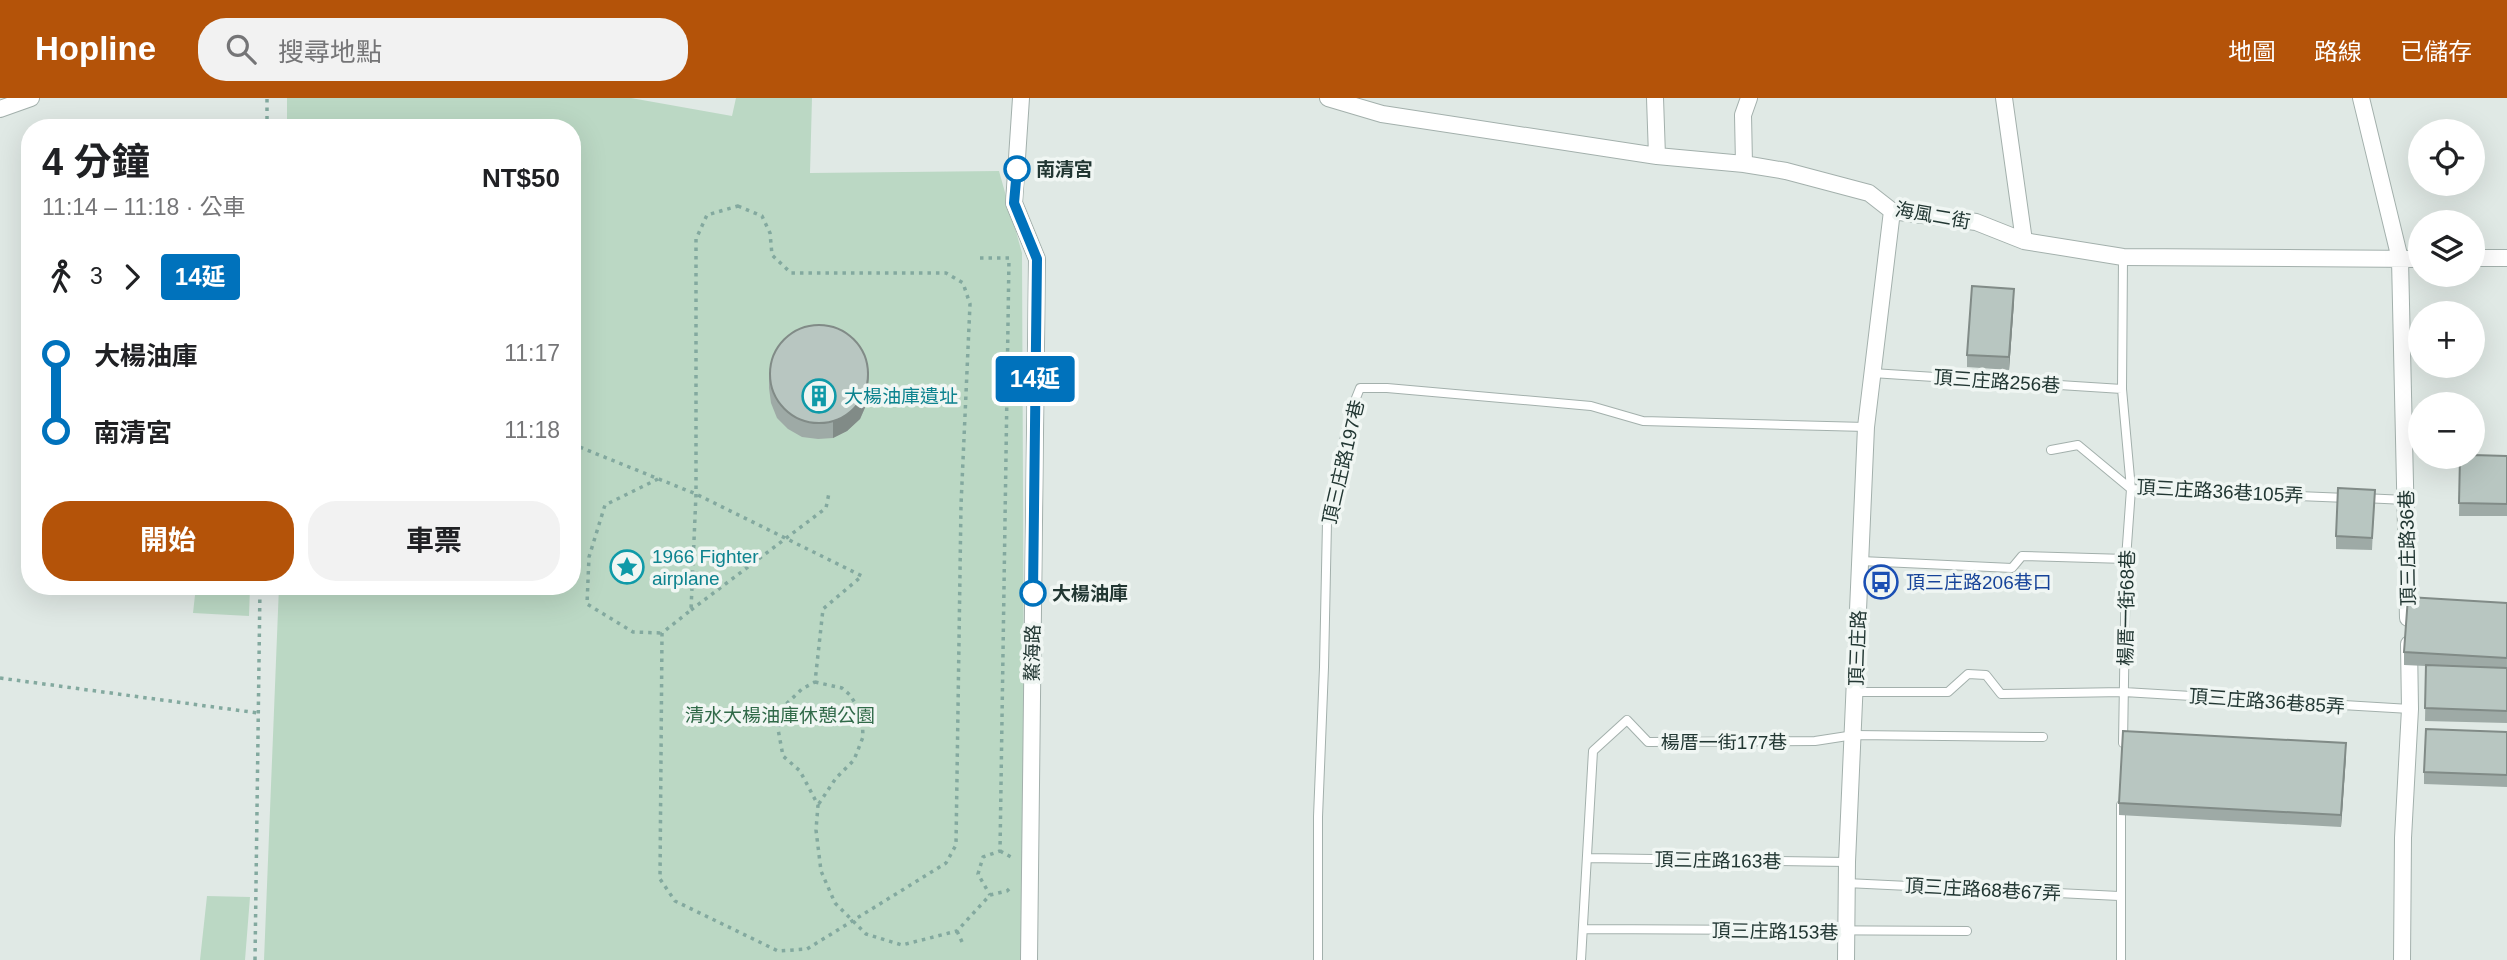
<!DOCTYPE html>
<html lang="zh-TW">
<meta charset="utf-8">
<style>
body{margin:0;font-family:Arial,"Noto Sans TC",sans-serif;background:#f2f2f2;color:#202124;height:100vh;display:flex;flex-direction:column;font-size:26px;white-space:nowrap}
*{box-sizing:border-box;margin:0}
p{font-size:23px;color:#757577}
.icon{flex:none;width:38px;height:38px;fill:none;stroke:currentColor;stroke-width:2;stroke-linecap:round;stroke-linejoin:round}
.map{position:relative;flex:1;overflow:hidden}
.details{position:absolute;left:21px;top:21px;width:560px;height:476px;display:flex;flex-direction:column;background:#fff;border-radius:28px;box-shadow:0 7px 28px #0002}
.details>*{flex:none}
.badge{padding:0 14px;border-radius:5px;font-size:24px;line-height:46px}
.fabs{position:absolute;left:2408px;top:21px;display:grid;gap:14px}
.fabs a{display:grid;place-items:center;width:77px;height:77px;border-radius:50%;background:#fff;box-shadow:0 7px 28px #0002;font-size:35px}
.map>.badge{position:absolute;translate:-50% -50%;box-shadow:0 0 0 4px #fff}
.legs{display:flex;align-items:center;gap:10px;height:77px;padding:0 21px;font-size:23px}
.legs p{margin-inline-start:auto}
.summary{display:flex;align-items:center;justify-content:space-between;height:119px;padding:0 21px}
h1{font-size:38px;font-weight:700;line-height:52px}
.action{display:flex;gap:14px;margin-top:auto;padding:14px 21px}
.action a{flex:1;height:80px;border-radius:28px;background:#b45309;color:#fff;font-size:28px;font-weight:700;line-height:80px;text-align:center}
.action a+a{background:#f2f2f2;color:#202124}
ul{padding:0 21px;list-style:none}
li{display:flex;align-items:center;gap:24px;height:77px;font-size:26px}
li i{display:grid;place-items:center;width:10px;height:100%;margin:0 9px;background:currentColor}
li i::after{content:'';width:18px;height:18px;margin:-9px;border:5px solid;border-radius:50%;background:#fff}
li p{margin-inline-start:auto}
li:first-child i{background:linear-gradient(#0000 50%,currentColor 0)}
li:last-child i{background:linear-gradient(currentColor 50%,#0000 0)}
header{display:flex;align-items:center;gap:42px;box-sizing:border-box;height:98px;padding:0 35px;background:#b45309;color:#fff}
header strong{font-size:33px}
nav{display:flex;gap:38px;margin-inline-start:auto;font-size:24px}
.search{width:490px;height:63px;background:#f2f2f2;display:flex;align-items:center;gap:18px;box-sizing:border-box;padding:0 24px;border-radius:28px;color:#757577;font-size:26px}
.map>svg:first-child{display:block}
.green{fill:#bbd8c4}
.lines{fill:none;stroke-linecap:round;stroke-linejoin:round}
.lane-casing{stroke:#a3b0ac;stroke-width:10}
.street-casing{stroke:#a3b0ac;stroke-width:18}
.path{stroke:#83a99f;stroke-width:3.5;stroke-dasharray:3.5 5;stroke-linecap:butt}
.lane{stroke:#fff;stroke-width:8}
.street{stroke:#fff;stroke-width:16}
.wall{fill:#9eaaa6}
.shaded-wall{fill:#818b87}
.building{fill:#b8c6c1;stroke:#818b87;stroke-width:2}
.line-1-casing{stroke:#fff;stroke-width:16}
.line-1{stroke:#0072bc;stroke-width:10}
.stop-1-dot{fill:#fff;stroke:#0072bc;stroke-width:3.5}
.labels{text-anchor:middle;stroke-width:7;stroke-linejoin:round;paint-order:stroke}
.stop-label{font-size:19px;font-weight:bold;fill:#223733;stroke:#f0f6f3;text-anchor:start}
.street-label{font-size:19px;fill:#223733;stroke:#f0f6f3}
.culture-label{font-size:19px;fill:#0d838f;stroke:#f0f6f3;text-anchor:start}
.transit-label{font-size:19px;fill:#164399;stroke:#f0f6f3;text-anchor:start}
.park-label{font-size:19px;fill:#316a49;stroke:#f0f6f3}
</style>
<header>
<strong>Hopline</strong>
<div class="search"><svg class="icon" aria-label="search" viewBox="0 0 24 24"><circle cx="10" cy="10" r="6"/><path d="M15 15l6 6"/></svg>搜尋地點</div>
<nav><a>地圖</a><a>路線</a><a>已儲存</a></nav>
</header>
<div class="map">
<svg width="2507" height="862" viewBox="0 0 2507 862">
<rect width="100%" height="100%" fill="#e0e9e5"/>
<path class="green" d="M287,0H631L732,18L736,0H812L810,75L999,73L1022,155L1025,862H264L279,488H572V30H287Z
M196,488H250L249,518L193,515Z
M207,798L250,799L245,862H200Z"/>
<g class="lines">
<defs>
<path id="lane" d="M2123,159L2122,291L2131,391L2126,461L2123,645
M1872,275L2122,291
M2051,352L2078,347L2131,391L2347,400
M2363,400L2406,402
M1861,463L2012,470L2022,458L2126,461
M1856,594H1948L1968,576L1986,577L2001,596L2124,594L2410,611
M1588,760L1847,764
M1846,785L2119,798
M1583,831L1967,833
M1318,862V719L1324,569L1327,424L1350,315L1360,290H1387L1591,308L1643,323L1866,329
M1581,862L1593,653L1627,622L1648,644L1815,643L1854,637L2043,639
M2121,862V707"/>
<path id="street" d="M1021,0L1014,105L1037,161L1029,862
M1328,0L1382,16L1657,58L1744,66L1786,73L1869,95L1892,113L1976,124L2024,143L2123,159L2420,161
M1655,0L1657,58
M2004,0L2024,143
M2361,0L2400,161L2408,520
M0,11L31,0
M1744,66L1743,17L1749,0
M2473,160H2507
M1846,862L1847,764L1866,329L1892,113
M2402,862L2403,740L2410,611L2409,546"/>
</defs>
<use href="#lane" class="lane-casing"/>
<use href="#street" class="street-casing"/>
<path class="path" d="M267,30V0
M738,108L762,118L770,135L772,157L791,175H946L963,185L970,206L961,407L956,747L946,765L807,851L778,853L675,803L660,781L662,535L691,512L696,396V141L707,117Z
M980,160H1009L1000,753L983,759L978,776L990,797
M572,346L696,396L862,478L823,511L815,584L802,591L782,610L778,631L783,658L800,673L818,707L816,732L821,773L835,805L866,836L902,847L957,833L990,797L1007,793L1012,788
M658,381L605,407L589,459L587,506L633,534L661,535
M691,512L826,410L829,395
M0,580L258,615
M815,584L842,590L850,597L862,616L863,639L854,662L836,680L818,707
M1000,753L1013,760
M957,833L963,846
M255,862L260,488"/>
<use href="#lane" class="lane"/>
<use href="#street" class="street"/>
</g>
<path class="wall" d="M2014,203L2009,272L1967,269V257Z
M769,274L869,289L867,305L860,321L847,333L833,340L818,341L802,339L788,331L777,320L771,305L769,290Z
M2507,358V418H2459L2460,359Z
M2375,392L2372,452L2336,451V438Z
M2507,505V625L2425,623L2426,568L2404,567V554Z
M2507,634V689L2424,686V674Z
M2346,657L2341,729L2119,717V705Z"/>
<path class="shaded-wall" d="M2014,191V203L2009,272V259Z
M869,273L867,305L860,321L847,333L833,340V323Z
M2346,645V657L2341,729V717Z"/>
<path class="building" d="M1972,188L2014,191L2009,259L1967,257Z
M770 276a49 49 0 1 1 98 0a49 49 0 1 1-98 0Z
M2473,357L2507,358V406L2459,405L2460,359H2473Z
M2338,390L2375,392L2372,440L2336,438Z
M2408,499L2507,505V560L2404,554Z
M2426,567L2507,570V613L2425,610Z
M2426,631L2507,634V677L2424,674Z
M2123,633L2346,645L2341,717L2119,705Z"/>
<g class="lines">
<defs>
<path id="line-1" d="M1017,71L1014,105L1037,161L1033,495"/>
</defs>
<use href="#line-1" class="line-1-casing"/>
<use href="#line-1" class="line-1"/>
</g>
<defs>
<symbol id="building-ring" viewBox="-11 -11 22 22"><circle r="9.5" fill="#f0f6f3" stroke="#0f9aa8" stroke-width="1.5"/><path d="M-4-6H4V6H1V3H-1V6H-4ZM-2.5-4.3h1.7v1.8h-1.7ZM.8-4.3h1.7v1.8H.8ZM-2.5-1h1.7V.8h-1.7ZM.8-1h1.7V.8H.8Z" fill="#0f9aa8"/></symbol>
<symbol id="sight-ring" viewBox="-11 -11 22 22"><circle r="9.5" fill="#f0f6f3" stroke="#0f9aa8" stroke-width="1.5"/><path d="M0-6L1.8-2.2L6-1.7L2.9 1.2L3.7 5.4L0 3.3L-3.7 5.4L-2.9 1.2L-6-1.7L-1.8-2.2Z" fill="#0f9aa8"/></symbol>
<symbol id="bus-ring" viewBox="-11 -11 22 22"><circle r="9.5" fill="#f0f6f3" stroke="#1a4fb4" stroke-width="1.5"/><path d="M-5-6H5V4H4V6H2V4H-2V6H-4V4H-5ZM-3.5-4V0h7V-4ZM-3.5 1.2v1.5H-2V1.2ZM2 1.2v1.5H3.5V1.2Z" fill="#1a4fb4"/></symbol>
</defs>
<g fill-rule="evenodd">
<use href="#building-ring" x="800" y="279" width="38" height="38"/>
<use href="#sight-ring" x="608" y="450" width="38" height="38"/>
<use href="#bus-ring" x="1862" y="465" width="38" height="38"/>
</g>
<g class="stop-1-dot">
<circle cx="1017" cy="71" r="12"/>
<circle cx="1033" cy="495" r="12"/>
</g>
<g class="labels">
<g class="stop-label">
<text x="1036" y="78">南清宮</text>
<text x="1052" y="502">大楊油庫</text>
</g>
<g class="street-label">
<text transform="translate(1933 117) rotate(10)" y="7">海風二街</text>
<text transform="translate(1997 283) rotate(4)" y="7">頂三庄路256巷</text>
<text transform="translate(1343 364) rotate(-77)" y="7">頂三庄路197巷</text>
<text transform="translate(2220 393) rotate(3)" y="7">頂三庄路36巷105弄</text>
<text transform="translate(2407 450) rotate(-91)" y="7">頂三庄路36巷</text>
<text transform="translate(2126 510) rotate(-89)" y="7">楊厝一街68巷</text>
<text transform="translate(1857 550) rotate(-88)" y="7">頂三庄路</text>
<text transform="translate(1032 555) rotate(-89)" y="7">鰲海路</text>
<text transform="translate(2267 603) rotate(4)" y="7">頂三庄路36巷85弄</text>
<text x="1724" y="651">楊厝一街177巷</text>
<text transform="translate(1718 762) rotate(1)" y="7">頂三庄路163巷</text>
<text transform="translate(1983 791) rotate(3)" y="7">頂三庄路68巷67弄</text>
<text transform="translate(1775 833) rotate(1)" y="7">頂三庄路153巷</text>
</g>
<g class="culture-label">
<text x="844" y="305">大楊油庫遺址</text>
<text x="652" y="465">1966 Fighter<tspan x="652" dy="22">airplane</tspan></text>
</g>
<g class="transit-label">
<text x="1906" y="491">頂三庄路206巷口</text>
</g>
<g class="park-label">
<text x="780" y="624">清水大楊油庫休憩公園</text>
</g>
</g>
</svg>
<div class="fabs">
<a><svg class="icon" aria-label="locate" viewBox="0 0 24 24"><circle cx="12" cy="12" r="6"/><path d="M12 2v4M12 18v4M2 12h4M18 12h4"/></svg></a>
<a><svg class="icon" aria-label="layers" viewBox="0 0 24 24"><path d="M12 4l9 5-9 5-9-5zM3 14l9 5 9-5"/></svg></a>
<a>+</a>
<a>−</a>
</div>
<b class="badge" style="left:1035px;top:281px;background:#0072bc;color:#fff">14延</b>
<section class="details">
<div class="summary"><div><h1>4 分鐘</h1><p>11:14 – 11:18 · 公車</p></div><b>NT$50</b></div>
<div class="legs"><svg class="icon" aria-label="walk" viewBox="0 0 24 24"><circle cx="13" cy="4" r="2"/><path d="M13 8l-2 6 4 7M11 14l-3 7M7 12l3-4h3l4 4"/></svg>3<svg class="icon" aria-label="forward" viewBox="0 0 24 24"><path d="M9 5l7 7-7 7"/></svg><b class="badge" style="background:#0072bc;color:#fff">14延</b></div>
<ul>
<li><i style="color:#0072bc"></i><b>大楊油庫</b><p>11:17</p></li>
<li><i style="color:#0072bc"></i><b>南清宮</b><p>11:18</p></li>
</ul>
<div class="action"><a>開始</a><a>車票</a></div>
</section>
</div>
